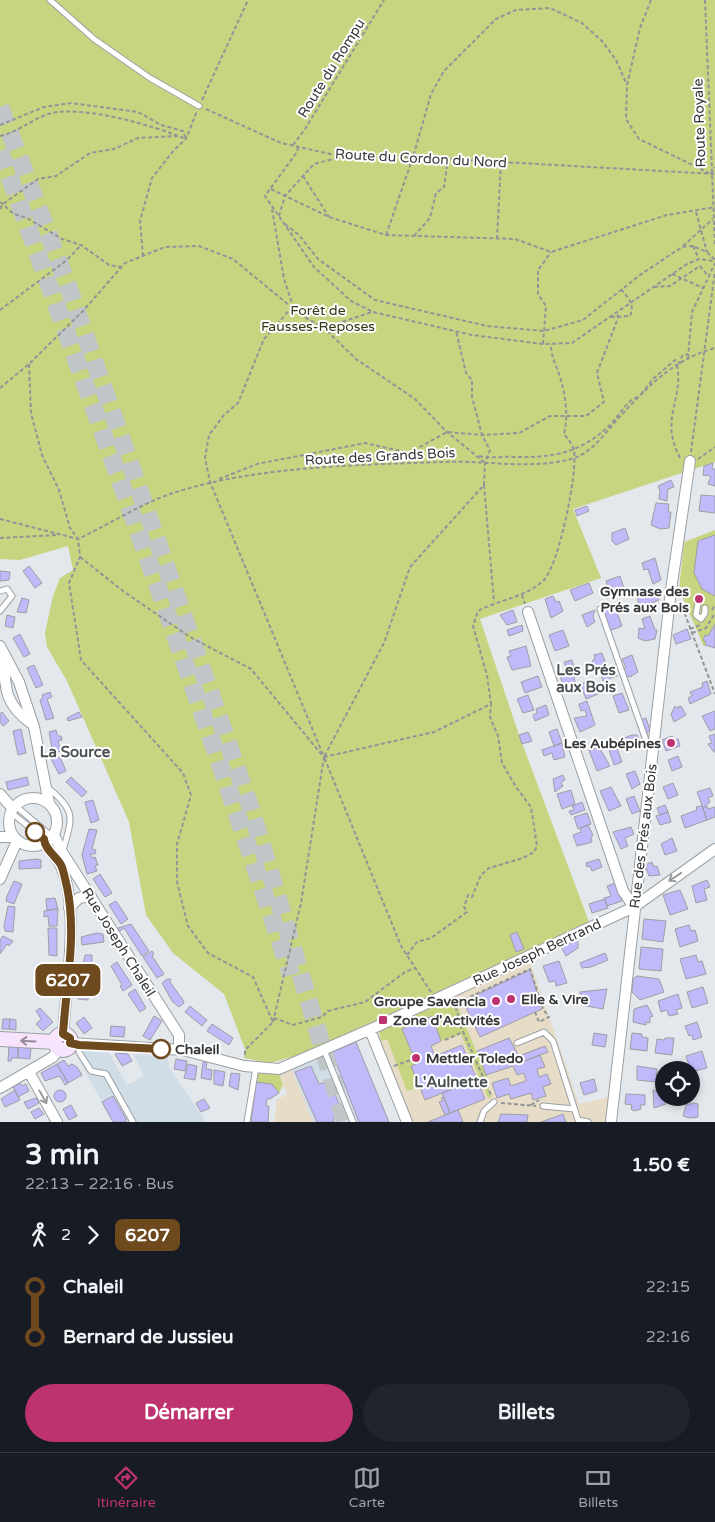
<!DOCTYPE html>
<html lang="fr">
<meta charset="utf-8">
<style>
body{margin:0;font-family:"Varela Round",sans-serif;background:#20242c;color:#f1f3f6;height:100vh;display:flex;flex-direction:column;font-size:19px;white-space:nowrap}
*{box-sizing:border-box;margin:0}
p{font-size:16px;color:#9ea1a6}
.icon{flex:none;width:28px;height:28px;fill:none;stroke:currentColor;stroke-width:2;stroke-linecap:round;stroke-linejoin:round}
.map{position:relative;height:1122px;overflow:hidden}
.details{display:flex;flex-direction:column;background:#171b24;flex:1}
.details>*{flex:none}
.badge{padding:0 10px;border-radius:8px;font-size:18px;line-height:32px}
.fabs{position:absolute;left:655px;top:1061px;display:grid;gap:10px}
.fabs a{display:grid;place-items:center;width:45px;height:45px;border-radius:50%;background:#171b24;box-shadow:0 2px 8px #0003;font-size:25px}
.map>.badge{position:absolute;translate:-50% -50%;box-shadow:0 0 0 2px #fff}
.legs{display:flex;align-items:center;gap:8px;height:55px;padding:0 25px;font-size:16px}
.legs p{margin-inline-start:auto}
.summary{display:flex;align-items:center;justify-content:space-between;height:85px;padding:0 25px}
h1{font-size:28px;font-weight:700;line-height:38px}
.cta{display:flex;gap:10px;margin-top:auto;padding:10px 25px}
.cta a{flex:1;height:58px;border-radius:30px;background:#bc336f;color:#fff;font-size:20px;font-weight:700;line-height:58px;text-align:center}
.cta a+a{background:#20242c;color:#f1f3f6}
ul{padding:0 25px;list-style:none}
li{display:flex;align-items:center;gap:18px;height:50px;font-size:19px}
li i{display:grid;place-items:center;width:8px;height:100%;margin:0 6px;background:currentColor}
li i::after{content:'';width:12px;height:12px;margin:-6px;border:4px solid;border-radius:50%;background:#171b24}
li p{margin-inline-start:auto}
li:first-child i{background:linear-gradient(#0000 50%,currentColor 0)}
li:last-child i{background:linear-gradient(currentColor 50%,#0000 0)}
.tabs{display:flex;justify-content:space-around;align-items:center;height:70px;border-top:1px solid #363941;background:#171b24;font-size:14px;color:#9ea1a6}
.tabs a{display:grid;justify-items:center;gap:2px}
.tabs .selected{color:#bc336f}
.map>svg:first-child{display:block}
.commercial{fill:#e6dcc7}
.built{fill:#d0dce6}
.green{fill:#c7d480}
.building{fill:#c0b9fa;stroke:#9f9ea4}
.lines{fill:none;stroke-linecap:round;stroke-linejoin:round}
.highway-tunnel{stroke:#c0c5c8;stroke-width:18;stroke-dasharray:18 9;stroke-linecap:butt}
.lane-casing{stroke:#9ba0a4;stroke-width:7}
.street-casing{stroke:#9ba0a4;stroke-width:12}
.secondary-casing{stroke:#9ba0a4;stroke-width:16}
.path{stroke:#929598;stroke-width:2;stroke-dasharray:4 2.5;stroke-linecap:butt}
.lane{stroke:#fff;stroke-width:5}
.street{stroke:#fff;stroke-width:10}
.secondary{stroke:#f8e3fc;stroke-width:14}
.oneway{stroke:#9a9b9c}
.oneway2{stroke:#968d9a}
.line-1-casing{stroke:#fff;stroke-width:11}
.line-1{stroke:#6e491e;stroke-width:8}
.poi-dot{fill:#bc336f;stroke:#fff;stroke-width:2}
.stop-1-dot{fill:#fff;stroke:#6e491e;stroke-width:2.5}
.labels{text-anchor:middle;stroke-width:4;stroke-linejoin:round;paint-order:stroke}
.street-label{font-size:14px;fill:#353739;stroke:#fff}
.park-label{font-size:14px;fill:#333813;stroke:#fff}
.poi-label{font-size:14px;font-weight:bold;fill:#353739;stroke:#fff;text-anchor:end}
.stop-label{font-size:14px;font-weight:bold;fill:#353739;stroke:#fff;text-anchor:start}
.neighbourhood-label{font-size:15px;font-weight:bold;fill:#4a4f52;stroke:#fff}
</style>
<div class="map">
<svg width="715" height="1122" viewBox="0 0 715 1122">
<rect width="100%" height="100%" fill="#e3e8ec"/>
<path class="commercial" d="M530,961L579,1104L609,1097L606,1122H413L378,1035L379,1031Z
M292,1070L313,1122H274L277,1099L287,1095L279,1074Z"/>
<path class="built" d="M356,1042L389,1122H313L292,1070Z
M77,1050L109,1053L127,1085L144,1076L133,1054L168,1057L169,1067L206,1122H113L75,1053Z"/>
<path class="green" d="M0,0H715V462L573,509L601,578L480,619L519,735L589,922L303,1054L270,1063L244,1058L245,1049L224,994L173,953L146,915L129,822L67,681L47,647L45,633L53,596L60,578L73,570L68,546L20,560L0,559Z
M715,530V624L708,636L705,635L703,639L706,642L704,647L679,589L684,542Z
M454,998L490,1084L487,1085L492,1097L488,1098L461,1034L441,1041L432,1017L402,1029L416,1064L420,1086L407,1091L387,1039L381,1041L379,1031Z
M257,1073L279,1074L283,1085L279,1093L272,1084L256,1082Z"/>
<path class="building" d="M713,463L712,469H715V486L708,484L711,476L703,475L704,466Z
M671,480L674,487L668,489L667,501L659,499L660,491L658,486Z
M701,495L715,496V513L699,511Z
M656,503L669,504L668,512H671L669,528L660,529L651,525Z
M587,506L589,511L577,516L575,510Z
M625,528L629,539L616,545L612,541V533Z
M715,535V596L702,589L694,573L698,541Z
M655,558L661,580L653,584L648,569L644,570L642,563Z
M29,566L42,583L35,588L23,571Z
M0,571L10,572L9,580L0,581Z
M620,576L625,591L615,594L612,586L608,588L606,581Z
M589,583L593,593L575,601L570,590Z
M658,588L660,596L658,597L659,600L642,607L639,606L637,596Z
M553,596L556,602L559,601L563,611L551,618L545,599Z
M22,598L29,600L26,613L17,612Z
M615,607L622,626L609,631L602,611Z
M513,610L517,622L507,625L500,615Z
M595,610L593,616L595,622L587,627L582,615Z
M7,615L15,617L13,628L5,626Z
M650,616L655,630H657L655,639L645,641L638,638L639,628L645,629L642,619Z
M715,624V648L705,645L706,642L703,640L705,635L708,636Z
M522,625L523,631L509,636L507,630Z
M687,629L691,639L676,644L673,635Z
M563,630L569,646L555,651L549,635Z
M20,634L30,654L24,657L13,638Z
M526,646L531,666L512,670L507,657L511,656L509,651Z
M602,653L608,669L600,671L599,669L595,670L592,661L595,659L594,655Z
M632,655L638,672L630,677L625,675L622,669L626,667L622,659Z
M572,660L574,667L571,668L576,684L564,688L559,673L567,670L564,662Z
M34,665L43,685L36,688L27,668Z
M614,666L617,676L603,681L600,671Z
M538,676L542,687L525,693L521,682Z
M593,680L598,694L586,699L580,684Z
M707,681L711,694L690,704L688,698L692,696L690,692L703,687L702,683Z
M50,692L52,697L47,699L54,718L46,720L40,700L43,698L42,695Z
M622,693L629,710L619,713L613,696Z
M528,695L534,710L523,713L517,699Z
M587,701L595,725L580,732L574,718L587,716L585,710L581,711L579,704Z
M546,705L549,715L535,721L533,715L537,713L536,709Z
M675,706L678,709V707L681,706L686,715L674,722L671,714Z
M715,711V729L710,731L702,716Z
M2,712L9,721L3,726L0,722V714Z
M79,712L82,717L68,721L67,718Z
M646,718L650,730L646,734L640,720Z
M21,729L26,753L18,755L13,731Z
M557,729L562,743L554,746L549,732Z
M56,730L58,736H61L62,740L58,741L61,751L53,753L49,732Z
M528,732L532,741L522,744L519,735Z
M715,734V752H714L708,744L712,743L709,736Z
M632,735H637L641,745L630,750L624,738Z
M672,736L674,740L678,739L680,746L666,751L662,740Z
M562,743L565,757L554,760L552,753L544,756L542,750Z
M615,743L622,762L614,765L609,750L612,749L610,745Z
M599,747L610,766L597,771L589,750Z
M678,756L682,767L672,771L668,760Z
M60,757L66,771L59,774L51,759Z
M635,771L640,784L632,789L626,774Z
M563,775L565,780L561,782L563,786L555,792L553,779Z
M27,777L29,785L8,790L6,782Z
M71,777L87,792L82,797L66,782Z
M673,783L678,795L668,799L663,787Z
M611,787L621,806L609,811L600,791Z
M710,788L713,796L708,798L710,802L703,808L697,792Z
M571,790L575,804L562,809L557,794Z
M634,796L640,811L632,814L626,799Z
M93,800L99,820L91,823L85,802Z
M582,802L585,810L571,815L569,811L574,810L572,806Z
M665,805L668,812L660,815L657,808Z
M702,806L707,820L685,828L681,816L697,810L696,807Z
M707,806L708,809L715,807V817L707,820L703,808Z
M668,812L671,822L660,825L656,816Z
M587,813L591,824L578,829L574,817Z
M588,825L593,835L591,838L592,842L577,846L573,835L581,832L580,828Z
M631,827L634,834L625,838L628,846L621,849L613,832Z
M89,829L97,830L92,849L96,850L95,854H90L92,858L95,857L98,865L95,866L97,871L87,874L82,855Z
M672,838L677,851L665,855L661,844Z
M36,859L41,860V868L19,869V861Z
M599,859L602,867L592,871L590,866L587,867L586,863Z
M652,862L654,867L657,866L660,875L649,876L645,865Z
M100,874L112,893L105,897L93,879Z
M707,880L710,887L704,889L707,900L696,903L692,886Z
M14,881L22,884L14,904L6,901L7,896Z
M615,883L622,901L607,906L604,898L611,896L607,886Z
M680,890L688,909L670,915L663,895Z
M55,898L58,909L47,910L46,899Z
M605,899L608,908L592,913L589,904Z
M116,901L128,919L121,924L109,905Z
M8,906L15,907L13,932L5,931L4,926Z
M58,909L57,926H49L48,916L44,917V911Z
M644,919L666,921L663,942L642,939Z
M131,924L149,951L142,956L124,928L120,931L118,928Z
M689,925L691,931L695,930L698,941L680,947L675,929Z
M48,928H57V956L49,955Z
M517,932L524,949L516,952L510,935Z
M97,933L103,934L104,942L82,945L81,937Z
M3,936L13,941L9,946L7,944L0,954V940Z
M574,941H578V948L566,956L561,947Z
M641,947L663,949L661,971L639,969Z
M152,951L154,954L152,956L164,974L157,978L143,957Z
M605,953L608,960L591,967L582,968L580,963Z
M85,955H92V972L82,971Z
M696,955L698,962L702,961L706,974L686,979L680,959Z
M559,961L567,983L556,986L555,981L549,982L543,966Z
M117,962L132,985L123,991L120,986L122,985L111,966Z
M530,970L542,1009L480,1037L463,1001Z
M48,972L58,973L57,987L47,986Z
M637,976L659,979L664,992L640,1000L632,992L633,979Z
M167,979H171L170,982L183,1000L184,1003L179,1007L172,1001L162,983Z
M79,985H89L88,1000L78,999Z
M703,987L708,1003L692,1008L687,992Z
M135,989L146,1008L140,1012L128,994Z
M607,989L603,1009L581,1005L580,992Z
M678,994L682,1008L676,1010L678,1014L669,1016L667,1010L661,1012L658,1001Z
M647,1005L653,1016L650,1017V1023L646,1022V1025L633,1022L634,1009Z
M190,1006L207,1020L202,1026L185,1012Z
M40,1008L53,1022L43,1031L36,1024L41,1019L36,1011Z
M154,1016L162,1021L150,1040L143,1036Z
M432,1016L441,1041L431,1046L435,1056L462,1045L477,1079L425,1100L411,1066L420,1062L415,1052L412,1053L402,1029Z
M84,1017L92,1028L84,1034L76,1023Z
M3,1019H10L9,1029H2Z
M10,1019L16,1020V1030L9,1029Z
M697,1022L702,1037L693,1040L692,1035L689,1036L685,1026Z
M212,1024L233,1038L229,1045L207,1031Z
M111,1026L125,1027L124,1037L110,1036Z
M594,1033L607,1035L605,1047L592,1045Z
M632,1033L642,1034V1037L648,1038L647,1051L630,1049Z
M509,1038L522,1062L540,1055L545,1067L537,1069L539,1077L547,1074L551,1084L543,1087L546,1096L533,1100L531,1093L511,1099L509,1094L497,1098L492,1083L508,1078L511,1086L526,1081L524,1073L517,1075L513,1066L486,1075L477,1051Z
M665,1038H674L672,1055L655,1053L657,1039L664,1040Z
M356,1042L389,1122H359L332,1052Z
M9,1046H18V1058H12L11,1061H8Z
M18,1046L31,1048L30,1059L18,1058Z
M545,1046L548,1052L522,1062L519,1056Z
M702,1051L707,1068L691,1072L686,1056Z
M117,1053L128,1054L132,1061L122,1066L115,1054Z
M176,1059L187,1061L185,1071L174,1069Z
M64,1060L68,1066L72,1064L77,1067L82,1075L68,1083L57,1064Z
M203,1062H207L206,1069L212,1070L211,1080L201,1078Z
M57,1064L68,1083L65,1085L60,1076L45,1081L41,1073Z
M188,1064L197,1066L195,1080L184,1078Z
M311,1066L319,1084L330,1081L343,1115L333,1119L334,1122H317L295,1072Z
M637,1066L657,1069L656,1082L637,1080Z
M214,1070L225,1072L223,1086L214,1084Z
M231,1073L240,1074L238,1090L229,1086Z
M477,1079L485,1099L450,1113L442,1093Z
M594,1079L597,1091L584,1095L580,1083Z
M256,1082L272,1084L279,1093L270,1099H267L266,1106H269L268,1122H251Z
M20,1083L22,1086L26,1084L29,1091L18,1097L13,1087Z
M15,1090L20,1100L5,1107L1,1099Z
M653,1090L664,1092L666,1104L654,1108Z
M54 1096a6 6 0 1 1 12 0a6 6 0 1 1-12 0Z
M626,1094L645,1095V1105H640L641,1109L634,1111L631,1109L632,1105L625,1104Z
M113,1096L126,1119V1122H113L102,1102Z
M444,1097L450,1113L445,1115L439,1102L443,1101L441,1098Z
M36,1098L39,1103L28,1109L24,1102Z
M204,1099L210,1108L201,1112L196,1103Z
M693,1103L698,1104V1117L690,1118L683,1116L686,1105Z
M71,1105L77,1116L69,1120L63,1109Z
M39,1108L44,1114L35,1119L31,1112Z
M458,1110L463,1122H428L445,1115Z
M501,1114L528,1115L527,1122H498Z
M563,1114L566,1122H541Z"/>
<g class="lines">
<path class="highway-tunnel" d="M0,107L68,286L251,809L345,1122
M0,151C100,424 200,698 291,975"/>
<defs>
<path id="lane" d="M50,0L94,39L150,78L199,106
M0,591L7,589L12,596L0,611
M698,603L696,615L701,619L705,613V608
M600,609L648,746L653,749
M48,788C77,811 72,819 63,850
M45,844L44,839L13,814V809L18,808L50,835H54
M517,1043L544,1032L553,1041L578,1120L588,1122
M79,1045V1052L91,1071L106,1074L133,1122
M324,1050L353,1122
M543,1106L574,1109
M247,1122L256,1067
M480,1122L484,1111L494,1102"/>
<path id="street" d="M528,612L623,891L634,907
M0,646L19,682L34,727L49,803
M4,657C5,688 4,704 32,724
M0,794L13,809
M9 822a24 24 0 1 1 48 0a24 24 0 1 1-48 0Z
M54,835L62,852L179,1035V1050
M0,837H13
M45,844C50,851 57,858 61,866C80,911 66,985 63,1034
M0,879L17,841
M69,908L79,898L91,896
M370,1030L407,1122
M70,1043L183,1050L244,1066L279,1069L378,1026L634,907L715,849
M29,1072L57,1122
M0,1088L53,1057L59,1049
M611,1122L671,590L690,461"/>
<path id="secondary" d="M55 1042a8 8 0 1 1 16 0a8 8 0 1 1-16 0Z
M0,1039L55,1042"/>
</defs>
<use href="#lane" class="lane-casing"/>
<use href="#street" class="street-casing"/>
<use href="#secondary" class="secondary-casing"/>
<path class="path" d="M651,0L640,28L627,85L626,119L639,139L709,173
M705,0L715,245
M202,100L248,0
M206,109L281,143L344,157H413L715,174
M0,125L44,107L71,103L138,112L161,125L183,131L186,139
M0,136C18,132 31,120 48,114C81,104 155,126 186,139
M293,145L305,129L384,0
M298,147L297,152L265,196L314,267L351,301L373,312L472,335L543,344L572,343L687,264L699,259L715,261
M711,174L715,167
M303,176L329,217
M271,189L329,217L386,235L515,239L551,252L667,215L715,207
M0,202L14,214L27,218L62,239L81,245L109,265L121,267
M0,209L3,204L38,179L56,176L90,153L114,149L138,138L178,136
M272,209L284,279L293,306
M696,212L707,252
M279,216L285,196L314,164L341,157
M285,224L299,235L318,259L375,300L487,326L544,331L583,320L640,275L682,247L693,246L707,252L715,260
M386,235L413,157L431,94L444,71L496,19L516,10L550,8L582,23L602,41L616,60L627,85
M414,236L430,218L436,193L444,187L448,159
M497,239L501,162
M683,246L713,219
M693,246L699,259
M143,256L140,221L152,178L174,150L186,139L197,111
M672,274L703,288
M654,287L670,286L700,266L709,277
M0,310L67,260L81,245
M611,317L630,316C635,304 629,299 621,289
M324,328L372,312
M543,344L546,306L538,294V270L551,252
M688,358L692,312L715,263
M29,364L31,413L42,455L59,490L70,528L78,539L80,557L69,583L81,660L183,773L191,795L177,844V882L188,926L208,953L253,977L273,1022L245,1050V1057
M677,365C684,401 659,417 680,458
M0,388L29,364L83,311L125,263L165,247L199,246L233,259L301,315L324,328L356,359L415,399L447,432L484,462
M641,394L654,378L675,360L680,363L682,356L688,354
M691,452L715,271
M479,456C491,459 502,456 514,457C553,458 580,453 609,426C618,418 626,400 638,397
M698,459L715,447
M219,479L257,464L365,443L409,453L447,432L482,435L519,433L550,416H586L604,402L597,373L618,318L617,312
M484,485L494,602
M0,519L78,539C110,524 140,504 173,493C257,466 355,465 443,462C485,460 529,470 571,459C589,455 604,435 616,421C644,390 673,359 715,348
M0,538L58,535
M80,557L123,591L190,637L251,669L322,755
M522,595L525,604
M680,601L715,694
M712,610L715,605
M690,629L700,625
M692,633L706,628L715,613
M324,757L434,732L491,704L487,675L473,626L478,611C498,600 527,597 544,580C559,564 578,472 574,450C573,445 567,438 564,434C569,414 565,391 558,371C554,361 551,355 551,344
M407,955L417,942L431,938L467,912L464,907L468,895L472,897L481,875L489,868L523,858L534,852L537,846L531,807L516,787L502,763L498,736L490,717L491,704
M431,992L401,946L324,757L384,643L410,567L484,485L485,463L490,450L482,435L472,397V380L466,373L456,331
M458,998L463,1000L530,969L543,1009L549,1017L539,1022L535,1012
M453,1001L458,1014L457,1018L491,1095
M274,1018L293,1025L322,1017L328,1011L365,1002L405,972L415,968
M273,1022L301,903L324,757L210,482L205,458L209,435L224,415L238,403L264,339L293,306
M445,1040L463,1032
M394,1066L416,1058
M501,1103L536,1106
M531,1105L539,1100"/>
<use href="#lane" class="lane"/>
<use href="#street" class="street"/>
<use href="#secondary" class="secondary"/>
</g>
<defs><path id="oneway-shaft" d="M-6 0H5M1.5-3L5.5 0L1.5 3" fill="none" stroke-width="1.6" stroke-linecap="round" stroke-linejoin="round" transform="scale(1.25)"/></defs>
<g class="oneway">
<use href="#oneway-shaft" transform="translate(675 877) rotate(146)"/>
<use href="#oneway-shaft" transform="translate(43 1097) rotate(61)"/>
</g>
<use class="oneway2" href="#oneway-shaft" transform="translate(28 1041) rotate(-177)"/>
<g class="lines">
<defs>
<path id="line-1" d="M35,832L44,839C45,850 56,856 61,865C64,871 65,880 67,887C77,935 66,986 63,1034L70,1038V1043L79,1045L161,1049"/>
</defs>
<use href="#line-1" class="line-1-casing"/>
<use href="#line-1" class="line-1"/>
</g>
<g class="poi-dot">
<circle cx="699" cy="599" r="5"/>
<circle cx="671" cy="743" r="5"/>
<circle cx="511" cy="999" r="5"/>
<circle cx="496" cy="1001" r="5"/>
<rect x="378" y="1015" width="10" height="10" rx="2.5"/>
<circle cx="416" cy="1058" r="5"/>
</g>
<g class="stop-1-dot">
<circle cx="35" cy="832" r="9"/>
<circle cx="161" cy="1049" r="9"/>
</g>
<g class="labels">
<g class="street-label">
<text transform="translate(331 68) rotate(-58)" y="5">Route du Rompu</text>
<text transform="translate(699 123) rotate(-92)" y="5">Route Royale</text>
<text transform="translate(421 158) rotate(3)" y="5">Route du Cordon du Nord</text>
<text transform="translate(380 456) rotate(-3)" y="5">Route des Grands Bois</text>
<text transform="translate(643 836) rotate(-83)" y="5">Rue des Prés aux Bois</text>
<text transform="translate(119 942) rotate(58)" y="5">Rue Joseph Chaleil</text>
<text transform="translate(537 952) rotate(-25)" y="5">Rue Joseph Bertrand</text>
</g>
<g class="park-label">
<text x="318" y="315">Forêt de<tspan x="318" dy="16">Fausses-Reposes</tspan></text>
</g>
<g class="poi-label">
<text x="689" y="596">Gymnase des<tspan x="689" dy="16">Prés aux Bois</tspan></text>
<text x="661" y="748">Les Aubépines</text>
<text x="521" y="1004" text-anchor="start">Elle &amp; Vire</text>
<text x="486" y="1006">Groupe Savencia</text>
<text x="393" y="1025" text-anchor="start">Zone d'Activités</text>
<text x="426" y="1063" text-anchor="start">Mettler Toledo</text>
</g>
<g class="stop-label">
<text x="175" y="1054">Chaleil</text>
</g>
<g class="neighbourhood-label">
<text x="586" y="675">Les Prés<tspan x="586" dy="17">aux Bois</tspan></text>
<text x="75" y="757">La Source</text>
<text x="451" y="1087">L'Aulnette</text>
</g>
</g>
</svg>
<div class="fabs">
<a><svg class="icon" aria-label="locate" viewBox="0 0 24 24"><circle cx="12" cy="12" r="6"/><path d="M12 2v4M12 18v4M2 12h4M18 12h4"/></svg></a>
</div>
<b class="badge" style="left:68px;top:980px;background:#6e491e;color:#fff">6207</b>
</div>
<section class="details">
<div class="summary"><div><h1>3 min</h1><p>22:13 – 22:16 · Bus</p></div><b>1.50 €</b></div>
<div class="legs"><svg class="icon" aria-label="walk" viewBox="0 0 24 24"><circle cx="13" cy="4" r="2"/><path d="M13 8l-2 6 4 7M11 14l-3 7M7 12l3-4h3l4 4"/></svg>2<svg class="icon" aria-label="forward" viewBox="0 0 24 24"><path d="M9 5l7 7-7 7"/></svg><b class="badge" style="background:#6e491e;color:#fff">6207</b></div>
<ul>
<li><i style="color:#6e491e"></i><b>Chaleil</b><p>22:15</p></li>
<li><i style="color:#6e491e"></i><b>Bernard de Jussieu</b><p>22:16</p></li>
</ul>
<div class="cta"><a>Démarrer</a><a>Billets</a></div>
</section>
<nav class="tabs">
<a class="selected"><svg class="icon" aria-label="directions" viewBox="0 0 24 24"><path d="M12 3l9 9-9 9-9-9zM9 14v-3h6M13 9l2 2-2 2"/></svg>Itinéraire</a>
<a><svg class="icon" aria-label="map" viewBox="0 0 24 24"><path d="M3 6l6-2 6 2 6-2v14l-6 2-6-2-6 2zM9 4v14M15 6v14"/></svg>Carte</a>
<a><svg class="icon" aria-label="tickets" viewBox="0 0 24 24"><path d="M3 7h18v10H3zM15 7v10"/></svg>Billets</a>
</nav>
